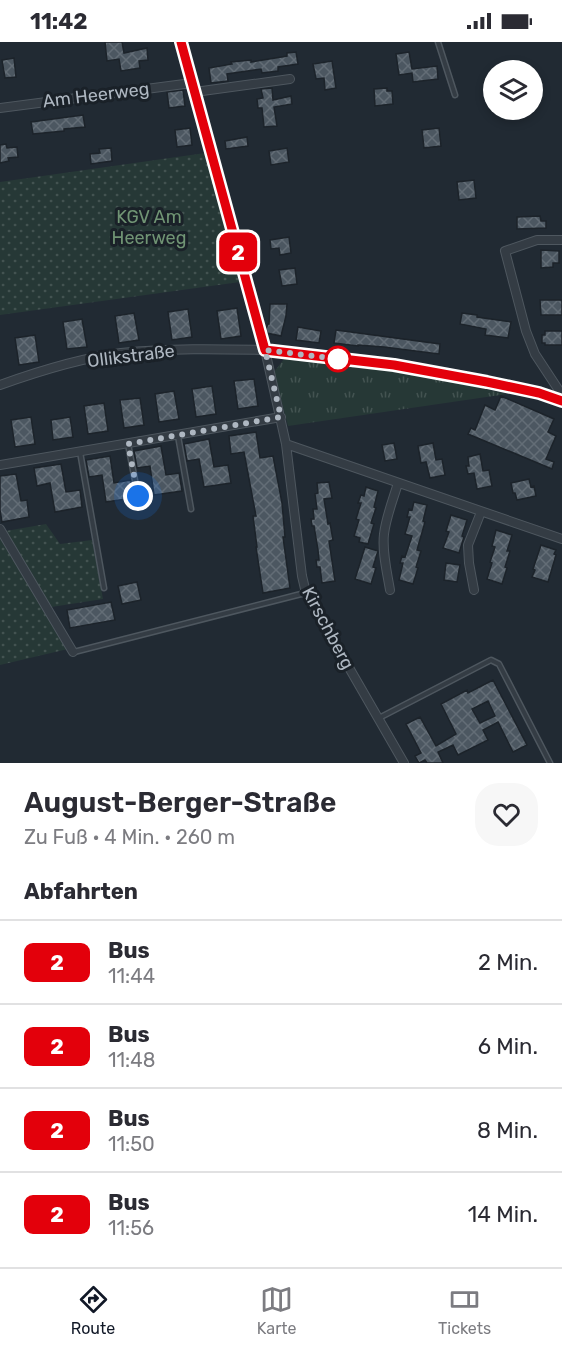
<!DOCTYPE html>
<html lang="de">
<meta charset="utf-8">
<style>
body{margin:0;font-family:Rubik,sans-serif;background:#f7f7f7;color:#2b2b33;height:100vh;display:flex;flex-direction:column;font-size:22px;white-space:nowrap}
*{box-sizing:border-box;margin:0}
p{font-size:20px;color:#7c7c81}
.icon{flex:none;width:33px;height:33px;fill:none;stroke:currentColor;stroke-width:2;stroke-linecap:round;stroke-linejoin:round}
.map{position:relative;height:721px;overflow:hidden}
.sheet{display:flex;flex-direction:column;background:#fff;flex:1}
.sheet>*{flex:none}
.badge{padding:0 12px;border-radius:9px;font-size:21px;line-height:39px}
.buttons{position:absolute;left:483px;top:18px;display:grid;gap:12px}
.buttons a{display:grid;place-items:center;width:60px;height:60px;border-radius:50%;background:#fff;box-shadow:0 3px 9px #0003;font-size:30px}
.you{position:absolute;width:30px;height:30px;margin:-15px;border:4px solid #fff;border-radius:50%;background:#1a73e8;box-shadow:0 0 0 9px #1a73e833}
.map>.badge{position:absolute;translate:-50% -50%;box-shadow:0 0 0 3px #fff}
h2{padding:0 24px;font-size:22px;line-height:54px}
.round{display:grid;place-items:center;flex:none;width:63px;height:63px;border-radius:24px;background:#f7f7f7}
.overview{display:flex;align-items:center;justify-content:space-between;height:102px;padding:0 24px}
h1{font-size:28px;font-weight:600;line-height:45px}
ul{padding:0;list-style:none}
li{display:flex;align-items:center;gap:18px;height:84px;padding:0 24px;border-top:2px solid #e1e1e2}
li div{flex:1}
li b{display:block;font-size:22px}
li em{font-style:normal}
li .badge{min-width:66px;font-weight:700;text-align:center}
.status{display:flex;justify-content:space-between;align-items:center;height:42px;padding:0 30px;background:#fff;direction:ltr}
.status svg{height:16px;fill:currentColor}
.tabs{display:flex;justify-content:space-around;align-items:center;height:84px;border-top:2px solid #e1e1e2;background:#fff;font-size:16px;color:#7c7c81}
.tabs a{display:grid;justify-items:center;gap:3px}
.tabs .current{color:#111827}
.map>svg:first-child{display:block}
.grass{fill:url(#grass-tufts)}
.park{fill:url(#park-dots)}
.building{fill:url(#building-cross-hatch);stroke:#1c232a;stroke-width:1.5;fill-rule:evenodd}
.lines{fill:none;stroke-linecap:round;stroke-linejoin:round}
.service-casing{stroke:#4e575f;stroke-width:7}
.minor-casing{stroke:#4e575f;stroke-width:10}
.tertiary-casing{stroke:#4e575f;stroke-width:12}
.service{stroke:#343c44;stroke-width:4}
.minor{stroke:#343c44;stroke-width:8}
.tertiary{stroke:#343c44;stroke-width:9}
.line-casing{stroke:#fff;stroke-width:14}
.line{stroke:#e3000b;stroke-width:9}
.walk{stroke:#aeb7c1;stroke-width:6;stroke-dasharray:0 10.8}
.stop-dot{fill:#fff;stroke:#e3000b;stroke-width:3}
.labels{text-anchor:middle;stroke-width:6;stroke-linejoin:round;paint-order:stroke}
.street-label{font-size:18px;fill:#aeb7c1;stroke:#1a2128}
.park-label{font-size:18px;fill:#709474;stroke:#1a2128}
</style>
<div class="status"><b>11:42</b><svg viewBox="0 0 49 12"><path d="M0 12V9h3v3zM5 12V6h3v6zM10 12V3h3v9zM15 12V0h3v12zM26 1h20v11H26zM47 4h2v5h-2z"/></svg></div>
<div class="map">
<svg width="562" height="721" viewBox="0 0 562 721">
<defs>
<pattern id="grass-tufts" width="24" height="20" patternUnits="userSpaceOnUse" patternTransform="scale(1.5)"><rect width="24" height="20" fill="#263836"/><path d="M3 7l-1-3M5 7V3M7 7l1-3M15 17l-1-3M17 17v-4M19 17l1-3" fill="none" stroke="#435351"/></pattern>
<pattern id="park-dots" width="8" height="8" patternUnits="userSpaceOnUse" patternTransform="scale(1.5)"><rect width="8" height="8" fill="#263836"/><path d="M2 2h.1M6 6h.1" fill="none" stroke="#435351" stroke-width="1.8" stroke-linecap="round"/></pattern>
<pattern id="building-cross-hatch" width="8" height="8" patternUnits="userSpaceOnUse" patternTransform="scale(1.5)"><rect width="8" height="8" fill="#4c5761"/><path d="M0 0l8 8M0 8l8-8" fill="none" stroke="#636d76"/></pattern>
</defs>
<rect width="100%" height="100%" fill="#212a33"/>
<path class="grass" d="M284,317L415,331L507,352L288,384L274,330Z"/>
<path class="park" d="M205,111L240,240L0,273V140Z
M46,482L60,502L92,498L103,557L45,566L68,607L0,623V490Z"/>
<path class="building" d="M105,0H122L124,11L147,6L148,18L139,19L140,26L121,29L119,17L107,19Z
M296,10L298,22L278,25V29L262,31L261,27L227,32L228,39L211,41L209,26L232,22L231,20L251,18V20L287,14V11Z
M409,10L412,27L437,24L438,37L413,40L412,31L399,33L396,12Z
M14,16L16,35L5,36L2,18Z
M332,19L336,46L325,48L324,36L316,37L313,22Z
M272,46L273,58L291,54L292,62L274,65L277,84L264,85L262,66H258L257,57L263,56L261,47Z
M387,46V49H392L393,62L375,64L374,47Z
M183,48L185,64L169,66L167,50Z
M83,73L85,85L64,87V89L33,92L31,80Z
M190,86L192,103L177,105L175,88Z
M439,86L441,104L424,106L422,88Z
M247,95L248,104L226,107L225,99Z
M6,102L7,106L17,105L18,115L8,116L9,119L0,121V103Z
M111,106L112,119L91,122L90,112L100,111L99,107Z
M287,106L289,120L271,123L269,109Z
M474,138L476,156L459,158L457,140Z
M540,174L541,179H546V186L517,187V175Z
M289,195L291,211L280,213L279,206L271,207L270,198Z
M541,208L559,209V221H553V225L541,226Z
M295,226L297,242L282,244L279,228Z
M540,258H562V273H541Z
M270,262H287L286,274L281,294L267,291L266,287L268,282H269Z
M237,266L241,294L221,297L217,269Z
M188,267L192,295L172,298L168,270Z
M134,271L139,298L119,301L115,274Z
M462,271L477,273V275L511,280L508,296L485,293L486,287L460,282Z
M82,277L87,305L67,307L63,280Z
M298,285L321,289L319,301L296,298Z
M336,288L440,302L439,312L384,305L358,303V304L334,301Z
M545,289H562V303H545V301H542V293H545Z
M35,293L39,320L19,323L15,296Z
M254,337L258,364L238,367L234,339Z
M212,344L216,372L196,375L192,347Z
M174,349L179,377L159,380L155,352Z
M501,354L554,377L548,390L556,394L546,417L554,420L552,427L468,392L471,386L475,388L485,363L495,368Z
M140,356L144,383L124,386L120,358Z
M104,361L108,389L88,392L84,364Z
M31,375L35,402L15,405L11,378Z
M70,375L73,395L53,398L51,378Z
M256,390L260,416L273,414L282,461L285,495H283L290,546L263,551L256,505H257L253,474H256L244,410L231,412L229,394Z
M209,397L214,425L228,423L231,441L204,445L199,417L187,419L184,402Z
M394,401L397,417L385,419L382,403Z
M433,401L436,418L442,417L445,433L430,436L426,420L421,421L418,404Z
M161,404L166,433L179,431L182,449L154,453L150,424L137,426L134,409Z
M480,412L483,429L489,428L492,444L477,447L474,431L468,432L466,424H469L468,415Z
M110,414L114,441L131,438L133,456L106,460L102,433L89,435L86,418Z
M61,422L66,450L80,448L82,465L55,470L50,441L37,444L34,426Z
M16,432L21,459L27,458L29,475L2,480L0,468V434Z
M529,437L531,445L534,444L536,454L517,458L515,451H513L511,441Z
M329,440L332,456L324,457L328,482L330,481L333,498L329,499L335,539L322,541L320,525H317L316,518H319L318,508L314,484H312L311,477H314L313,467H317L315,452L318,451L317,441Z
M366,445L378,449L374,465L376,466L371,481L374,482L368,502L359,500L360,496L354,494L359,478L356,477L361,461H358L361,453L364,454Z
M414,460L427,463L423,479L425,480L417,508L421,509L416,525L418,526L413,542L399,538L403,521H400L402,514L405,515L412,494L405,492L410,475H407L409,467L412,468Z
M451,473L467,478L462,494L464,495L459,511L443,506L449,490L446,489Z
M496,488L512,493L507,509H510L505,525L507,526L502,542L487,537L492,521L490,520L495,505L492,504Z
M541,503L556,508L554,512L556,513L548,540L532,535L535,528L533,527Z
M365,505L378,509L373,525L376,526L371,542L355,537Z
M446,521L460,523L457,540L444,538Z
M137,540L141,558L122,562L118,544Z
M111,560L115,578L70,586L67,568Z
M493,638L527,703L513,710L498,680L483,688L488,698L458,713L453,703L438,710L443,721H427L425,718L419,721L415,714L421,711L406,682L420,675L436,704L456,692L441,662L467,648L468,651ZM488,659L495,674L480,681L472,667Z"/>
<g class="lines">
<defs>
<path id="service" d="M438,0L455,53
M178,394L191,467
M128,402L138,454
M80,410L104,546
M74,610L305,551
M379,676L491,618L499,622L550,721"/>
<path id="minor" d="M195,50L290,37
M0,66L192,41
M562,198H537L505,209L526,289L535,312L562,353
M0,343C39,329 80,316 121,311C169,306 217,307 265,308L286,402L302,534L306,551L404,721
M286,402L562,497
M0,423L281,375
M0,487L73,610
M390,548C387,530 382,510 384,492C386,475 393,458 398,441
M474,548L469,521L468,503L481,470"/>
<path id="tertiary" d="M181,0L265,308L394,323L487,340L539,351L562,359"/>
</defs>
<use href="#service" class="service-casing"/>
<use href="#minor" class="minor-casing"/>
<use href="#tertiary" class="tertiary-casing"/>
<use href="#service" class="service"/>
<use href="#minor" class="minor"/>
<use href="#tertiary" class="tertiary"/>
</g>
<g class="lines">
<defs>
<path id="line" d="M181,0L265,308L394,323L487,340L539,351L562,359"/>
</defs>
<use href="#line" class="line-casing"/>
<use href="#line" class="line"/>
<path class="walk" d="M138,454L128,402L281,375L265,308L338,317"/>
</g>
<circle class="stop-dot" cx="338" cy="317" r="12"/>
<g class="labels">
<g class="street-label">
<text transform="translate(96 53) rotate(-7)" y="6">Am Heerweg</text>
<text transform="translate(131 314) rotate(-7)" y="6">Ollikstraße</text>
<text transform="translate(328 586) rotate(62)" y="6">Kirschberg</text>
</g>
<g class="park-label">
<text x="149" y="181">KGV Am<tspan x="149" dy="21">Heerweg</tspan></text>
</g>
</g>
</svg>
<div class="buttons">
<a><svg class="icon" aria-label="layers" viewBox="0 0 24 24"><path d="M12 4l9 5-9 5-9-5zM3 14l9 5 9-5"/></svg></a>
</div>
<div class="you" style="left:138px;top:454px"></div>
<b class="badge" style="left:238px;top:210px;background:#e3000b;color:#fff">2</b>
</div>
<section class="sheet">
<div class="overview"><div><h1>August-Berger-Straße</h1><p>Zu Fuß · 4 Min. · 260 m</p></div><a class="round"><svg class="icon" aria-label="heart" viewBox="0 0 24 24"><path d="M12 20l-8-8c-3-5 5-10 8-4 3-6 11-1 8 4z"/></svg></a></div>
<h2>Abfahrten</h2>
<ul>
<li><span class="badge" style="background:#e3000b;color:#fff">2</span><div><b>Bus</b><p>11:44</p></div><em>2 Min.</em></li>
<li><span class="badge" style="background:#e3000b;color:#fff">2</span><div><b>Bus</b><p>11:48</p></div><em>6 Min.</em></li>
<li><span class="badge" style="background:#e3000b;color:#fff">2</span><div><b>Bus</b><p>11:50</p></div><em>8 Min.</em></li>
<li><span class="badge" style="background:#e3000b;color:#fff">2</span><div><b>Bus</b><p>11:56</p></div><em>14 Min.</em></li>
</ul>
</section>
<nav class="tabs">
<a class="current"><svg class="icon" aria-label="directions" viewBox="0 0 24 24"><path d="M12 3l9 9-9 9-9-9zM9 14v-3h6M13 9l2 2-2 2"/></svg>Route</a>
<a><svg class="icon" aria-label="map" viewBox="0 0 24 24"><path d="M3 6l6-2 6 2 6-2v14l-6 2-6-2-6 2zM9 4v14M15 6v14"/></svg>Karte</a>
<a><svg class="icon" aria-label="tickets" viewBox="0 0 24 24"><path d="M3 7h18v10H3zM15 7v10"/></svg>Tickets</a>
</nav>
